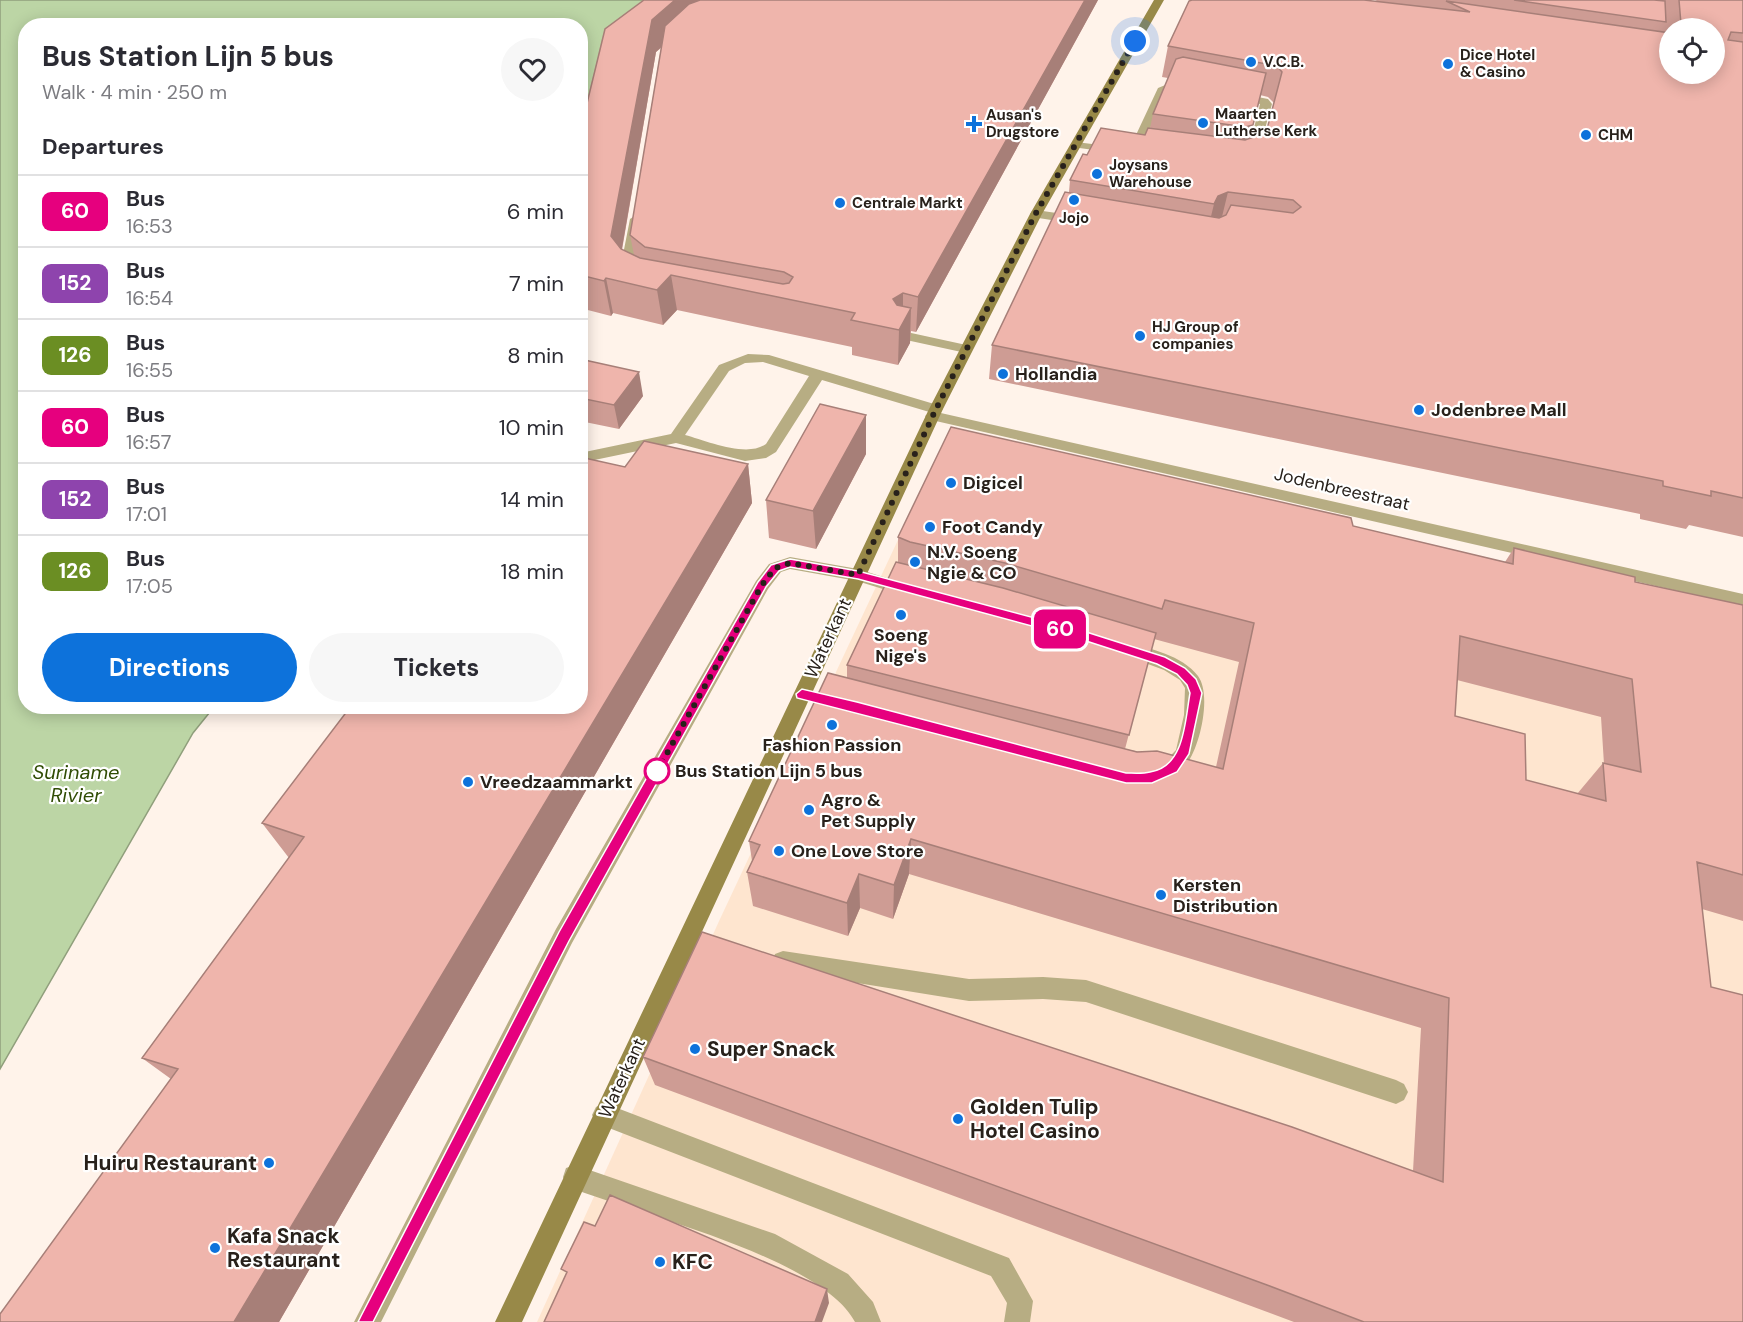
<!DOCTYPE html>
<meta charset="utf-8">
<style>
body{margin:0;font-family:"DM Sans",sans-serif;background:#f7f7f7;color:#2b2b33;height:100vh;display:flex;flex-direction:column;font-size:22px;white-space:nowrap}
*{box-sizing:border-box;margin:0}
p{font-size:20px;color:#7c7c81}
.icon{flex:none;width:33px;height:33px;fill:none;stroke:currentColor;stroke-width:2;stroke-linecap:round;stroke-linejoin:round}
.map{position:relative;flex:1;overflow:hidden}
.side{position:absolute;left:18px;top:18px;width:570px;height:696px;display:flex;flex-direction:column;background:#fff;border-radius:24px;box-shadow:0 3px 15px #0003}
.side>*{flex:none}
.badge{padding:0 12px;border-radius:9px;font-size:21px;line-height:39px}
.fabs{position:absolute;left:1659px;top:18px;display:grid;gap:12px}
.fabs a{display:grid;place-items:center;width:66px;height:66px;border-radius:50%;background:#fff;box-shadow:0 3px 15px #0003;font-size:30px}
.you{position:absolute;width:30px;height:30px;margin:-15px;border:4px solid #fff;border-radius:50%;background:#1a73e8;box-shadow:0 0 0 9px #1a73e833}
.map>.badge{position:absolute;translate:-50% -50%;box-shadow:0 0 0 3px #fff}
h2{padding:0 24px;font-size:22px;line-height:54px}
.round{display:grid;place-items:center;flex:none;width:63px;height:63px;border-radius:32px;background:#f7f7f7}
.headline{display:flex;align-items:center;justify-content:space-between;height:102px;padding:0 24px}
h1{font-size:28px;font-weight:700;line-height:45px}
.primary-button{display:flex;gap:12px;margin-top:auto;padding:12px 24px}
.primary-button a{flex:1;height:69px;border-radius:36px;background:#0d72db;color:#fff;font-size:24px;font-weight:700;line-height:69px;text-align:center}
.primary-button a+a{background:#f7f7f7;color:#2b2b33}
ul{padding:0;list-style:none}
li{display:flex;align-items:center;gap:18px;height:72px;padding:0 24px;border-top:2px solid #e1e1e2}
li div{flex:1}
li b{display:block;font-size:22px}
li em{font-style:normal}
li .badge{min-width:66px;font-weight:700;text-align:center}
.map>svg:first-child{display:block}
.built{fill:#fee5cf}
.water{fill:#bcd5a5;stroke:#909f7c;stroke-width:1.5}
.lines{fill:none;stroke-linecap:round;stroke-linejoin:round}
.lane{fill:#b7ad83;fill-rule:evenodd}
.street{fill:#b7ad83;fill-rule:evenodd}
.secondary{fill:#988948;fill-rule:evenodd}
.wall{fill:#ce9c94;fill-rule:evenodd}
.shaded-wall{fill:#a77f78}
.building{fill:#efb5ac;stroke:#a77f78;stroke-width:1.5;fill-rule:evenodd}
.line{fill:#e6007e;stroke:#fff;stroke-width:1.5}
.walk{stroke:#28211b;stroke-width:6;stroke-dasharray:0 10.8}
.poi-dot{fill:#0d72db;stroke:#fff;stroke-width:2}
.stop-dot{fill:#fff;stroke:#e6007e;stroke-width:3}
.labels{text-anchor:middle;stroke-width:4.5;stroke-linejoin:round;paint-order:stroke}
.far-poi-label{font-size:15px;font-weight:bold;fill:#28211b;stroke:#fff;text-anchor:start}
.poi-label{font-size:18px;font-weight:bold;fill:#28211b;stroke:#fff;text-anchor:start}
.street-label{font-size:18px;fill:#28211b;stroke:#fff}
.stop-label{font-size:18px;font-weight:bold;fill:#28211b;stroke:#fff;text-anchor:start}
.water-label{font-size:20px;font-style:italic;fill:#304c04;stroke:#fff}
.near-poi-label{font-size:21px;font-weight:bold;fill:#28211b;stroke:#fff;text-anchor:start}
</style>
<div class="map">
<svg width="1743" height="1322" viewBox="0 0 1743 1322">
<rect width="100%" height="100%" fill="#fff3ea"/>
<path class="built" d="M936,459L1743,618V1322H537L720,919Z"/>
<path class="water" d="M0,0H681L581,185L580,26H26V706L214,707L193,733L0,1069Z"/>
<g class="lines">
<path class="lane" d="M1175,81L1268,99L1272,104L1255,164L1237,170L1130,154L1128,152L1158,88ZM1176,87L1260,104L1246,160L1237,162L1141,149L1167,90Z
M1076,142L1116,147L1122,150L1116,153L1072,147V143Z
M1036,210L1077,216L1083,220L1077,224L1032,217L1030,214L1032,211Z
M636,215L642,219L634,270L638,277L631,281L626,280L620,270L630,219Z
M902,331L971,346L973,349L966,353L897,338L895,335Z
M748,354L769,355L941,406L943,409L936,414L822,380L776,452L766,458L745,461L676,443L580,463V453L671,434L719,365ZM763,362L809,376L766,444C747,458 707,441 685,435L729,371L745,363Z
M790,557L858,569L915,587L918,591L915,595L909,597L857,581L790,569L781,572L768,589L572,943L381,1322H354L556,929L756,581L769,564Z
M1127,642C1150,649 1182,655 1198,676C1212,695 1200,747 1186,765C1181,773 1173,778 1164,781L1157,779L1154,773L1176,750L1184,715L1185,688L1180,680L1164,670L1121,654L1118,649L1121,644Z
M783,951L969,979L1043,977L1086,980L1396,1080L1404,1084L1408,1092L1404,1100L1396,1104L1086,1002L1043,999L969,1001L783,971L775,968L772,961L775,954Z
M604,1103L1009,1258L1033,1301L1030,1322H1004L1007,1303L991,1276L596,1123L592,1115L596,1107Z
M575,1165L775,1234L848,1274L873,1302L881,1322H855C821,1257 636,1214 566,1186L563,1177L566,1168Z"/>
<path class="street" d="M932,411L1743,594V606L927,419L925,416Z"/>
<path class="secondary" d="M1154,0H1164L1042,214L943,409L522,1322H495L929,409L1030,214Z"/>
</g>
<path class="wall" d="M1098,0L916,332L911,331L910,343L898,365L852,355V347L677,310L663,325L613,313L611,316L580,308V129L605,29ZM661,48L630,235L634,255L622,250L656,52Z
M1375,0H1660L1662,1V0H1743V537L1689,525L1686,529L1640,519V514L989,379L992,345L1069,192L1070,180L1087,155L1145,135L1150,128L1153,114L1168,78L1162,77L1168,46L1379,2ZM1670,28H1714L1670,74ZM1260,95L1268,97L1274,103L1266,133L1249,139Z
M580,359L643,396L619,429L580,421Z
M866,415V454L816,549L769,538L766,500Z
M748,464L752,503L279,1322H0L171,1079L142,1058L289,858L262,823L625,467Z
M1353,526L1505,562L1514,548L1635,582L1743,605V921L1702,909L1743,1322H1294L655,1085L643,1057L1413,1171L1421,1028L909,874L893,919L860,908L848,936L753,906L747,872L752,861L749,841L847,677V665L898,562V537ZM1154,639L1239,662L1216,767L1125,749ZM1457,680L1601,717L1604,764L1603,763L1577,794L1526,780L1455,716Z"/>
<path class="shaded-wall" d="M675,0H813L683,27L656,52L618,271L611,236L652,20Z
M1085,0H1098L916,332L918,297Z
M1253,125L1244,158L1237,160L1245,127Z
M1228,192L1220,225L1206,237L1214,204L1218,196Z
M671,275L677,310L663,325L657,290Z
M606,278L613,313L611,316L604,281Z
M903,293V323L911,308L910,343L898,365L899,330L893,299Z
M639,372L643,396L619,429L614,405Z
M866,415V454L816,549L813,511Z
M748,464L752,503L279,1322H234Z
M911,839L909,874L893,919L894,885Z
M859,874L860,908L848,936L847,903Z
M827,1289L829,1303L822,1322H815Z"/>
<path class="building" d="M644,0H675L652,20L611,236L621,249L640,258L783,284L789,283L793,277L784,272L645,247L630,235L665,26L689,4L700,0H1085L918,297L903,293L893,299L897,305L911,308L899,330L851,320L855,313L671,275L657,290L606,278L604,281L580,275L581,128L605,29Z
M1192,0H1364L1470,12L1446,1L1670,33V74H1714V28H1687L1688,27L1681,24L1679,0H1743V33L1731,32L1728,40L1743,42V498L1711,491V496L1663,486V481L992,345L1065,192L1219,218L1226,215L1231,205L1293,213L1301,207L1293,200L1228,192L1218,196L1214,204L1070,180L1083,154L1087,155L1101,128L1145,135L1148,128L1245,140L1266,133L1282,72L1277,66L1168,46L1189,1Z
M1514,0H1654L1665,1L1666,22Z
M1183,57L1266,73L1253,125L1245,127L1153,114L1176,59Z
M580,359L639,372L614,405L580,398Z
M820,404L866,415L813,511L766,500Z
M951,427L1351,518L1353,526L1513,564L1514,548L1635,577V582L1743,605V875L1697,862L1711,987L1743,995V1322H1364L1267,1285L643,1057L702,932L1292,1127L1443,1182L1449,998L911,839L894,885L859,874L847,903L747,872L760,845L749,841L828,673L1137,752L1157,751L1223,769L1254,623L1165,600L1162,609L1005,563L910,542L898,537ZM1460,636L1632,679L1641,772L1603,763L1606,801L1526,780L1525,734L1455,716Z
M644,441L748,464L234,1322H0V1314L178,1069L142,1058L304,837L262,823L351,706H580V457L625,467Z
M896,562L1003,588L1156,633L1129,735L847,665Z
M610,1195L827,1289L815,1322H544L567,1272L561,1269L584,1222L595,1226Z"/>
<path class="line" d="M790,559L858,571L1080,630L1165,657L1185,668L1196,679L1202,693L1189,754L1177,772L1152,783H1126L797,698L796,694L802,689L857,702L1126,773C1133,773 1142,774 1150,772C1185,767 1185,720 1190,693L1187,685L1177,674L1157,664L1080,639L858,579L790,567L779,571L766,587L569,941L373,1322H358L361,1316L559,932L758,582L771,565Z"/>
<g class="lines">
<path class="walk" d="M657,771L762,585L775,568L790,563L858,575L936,409L1036,213L1135,41"/>
</g>
<g class="poi-dot">
<circle cx="1251" cy="62" r="6"/>
<circle cx="1448" cy="64" r="6"/>
<circle cx="1203" cy="123" r="6"/>
<path d="M971 115h6v6h6v6h-6v6h-6v-6h-6v-6h6z"/>
<circle cx="1586" cy="135" r="6"/>
<circle cx="1097" cy="174" r="6"/>
<circle cx="1074" cy="200" r="6"/>
<circle cx="840" cy="203" r="6"/>
<circle cx="1140" cy="336" r="6"/>
<circle cx="1003" cy="374" r="6"/>
<circle cx="1419" cy="410" r="6"/>
<circle cx="951" cy="483" r="6"/>
<circle cx="930" cy="527" r="6"/>
<circle cx="915" cy="562" r="6"/>
<circle cx="901" cy="615" r="6"/>
<circle cx="832" cy="725" r="6"/>
<circle cx="468" cy="782" r="6"/>
<circle cx="809" cy="810" r="6"/>
<circle cx="779" cy="851" r="6"/>
<circle cx="1161" cy="895" r="6"/>
<circle cx="695" cy="1049" r="6"/>
<circle cx="958" cy="1119" r="6"/>
<circle cx="269" cy="1163" r="6"/>
<circle cx="215" cy="1248" r="6"/>
<circle cx="660" cy="1262" r="6"/>
</g>
<circle class="stop-dot" cx="657" cy="771" r="12"/>
<g class="labels">
<g class="far-poi-label">
<text x="1460" y="60">Dice Hotel<tspan x="1460" dy="17">&amp; Casino</tspan></text>
<text x="1263" y="67">V.C.B.</text>
<text x="1215" y="119">Maarten<tspan x="1215" dy="17">Lutherse Kerk</tspan></text>
<text x="986" y="120">Ausan's<tspan x="986" dy="17">Drugstore</tspan></text>
<text x="1598" y="140">CHM</text>
<text x="1109" y="170">Joysans<tspan x="1109" dy="17">Warehouse</tspan></text>
<text x="852" y="208">Centrale Markt</text>
<text x="1074" y="223" text-anchor="middle">Jojo</text>
<text x="1152" y="332">HJ Group of<tspan x="1152" dy="17">companies</tspan></text>
</g>
<g class="poi-label">
<text x="1015" y="380">Hollandia</text>
<text x="1431" y="416">Jodenbree Mall</text>
<text x="963" y="489">Digicel</text>
<text x="942" y="533">Foot Candy</text>
<text x="927" y="558">N.V. Soeng<tspan x="927" dy="21">Ngie &amp; CO</tspan></text>
<text x="901" y="641" text-anchor="middle">Soeng<tspan x="901" dy="21">Nige's</tspan></text>
<text x="832" y="751" text-anchor="middle">Fashion Passion</text>
<text x="480" y="788">Vreedzaammarkt</text>
<text x="821" y="806">Agro &amp;<tspan x="821" dy="21">Pet Supply</tspan></text>
<text x="791" y="857">One Love Store</text>
<text x="1173" y="891">Kersten<tspan x="1173" dy="21">Distribution</tspan></text>
</g>
<g class="street-label">
<text transform="translate(1342 489) rotate(13)" y="6">Jodenbreestraat</text>
<text transform="translate(828 638) rotate(-65)" y="6">Waterkant</text>
<text transform="translate(622 1078) rotate(-65)" y="6">Waterkant</text>
</g>
<g class="stop-label">
<text x="675" y="777">Bus Station Lijn 5 bus</text>
</g>
<g class="water-label">
<text x="76" y="779">Suriname<tspan x="76" dy="23">Rivier</tspan></text>
</g>
<g class="near-poi-label">
<text x="707" y="1056">Super Snack</text>
<text x="970" y="1114">Golden Tulip<tspan x="970" dy="24">Hotel Casino</tspan></text>
<text x="257" y="1170" text-anchor="end">Huiru Restaurant</text>
<text x="227" y="1243">Kafa Snack<tspan x="227" dy="24">Restaurant</tspan></text>
<text x="672" y="1269">KFC</text>
</g>
</g>
</svg>
<div class="fabs">
<a><svg class="icon" aria-label="locate" viewBox="0 0 24 24"><circle cx="12" cy="12" r="6"/><path d="M12 2v4M12 18v4M2 12h4M18 12h4"/></svg></a>
</div>
<div class="you" style="left:1135px;top:41px"></div>
<b class="badge" style="left:1060px;top:629px;background:#e6007e;color:#fff">60</b>
<section class="side">
<div class="headline"><div><h1>Bus Station Lijn 5 bus</h1><p>Walk · 4 min · 250 m</p></div><a class="round"><svg class="icon" aria-label="heart" viewBox="0 0 24 24"><path d="M12 20l-8-8c-3-5 5-10 8-4 3-6 11-1 8 4z"/></svg></a></div>
<h2>Departures</h2>
<ul>
<li><span class="badge" style="background:#e6007e;color:#fff">60</span><div><b>Bus</b><p>16:53</p></div><em>6 min</em></li>
<li><span class="badge" style="background:#8e44ad;color:#fff">152</span><div><b>Bus</b><p>16:54</p></div><em>7 min</em></li>
<li><span class="badge" style="background:#6b8e23;color:#fff">126</span><div><b>Bus</b><p>16:55</p></div><em>8 min</em></li>
<li><span class="badge" style="background:#e6007e;color:#fff">60</span><div><b>Bus</b><p>16:57</p></div><em>10 min</em></li>
<li><span class="badge" style="background:#8e44ad;color:#fff">152</span><div><b>Bus</b><p>17:01</p></div><em>14 min</em></li>
<li><span class="badge" style="background:#6b8e23;color:#fff">126</span><div><b>Bus</b><p>17:05</p></div><em>18 min</em></li>
</ul>
<div class="primary-button"><a>Directions</a><a>Tickets</a></div>
</section>
</div>
